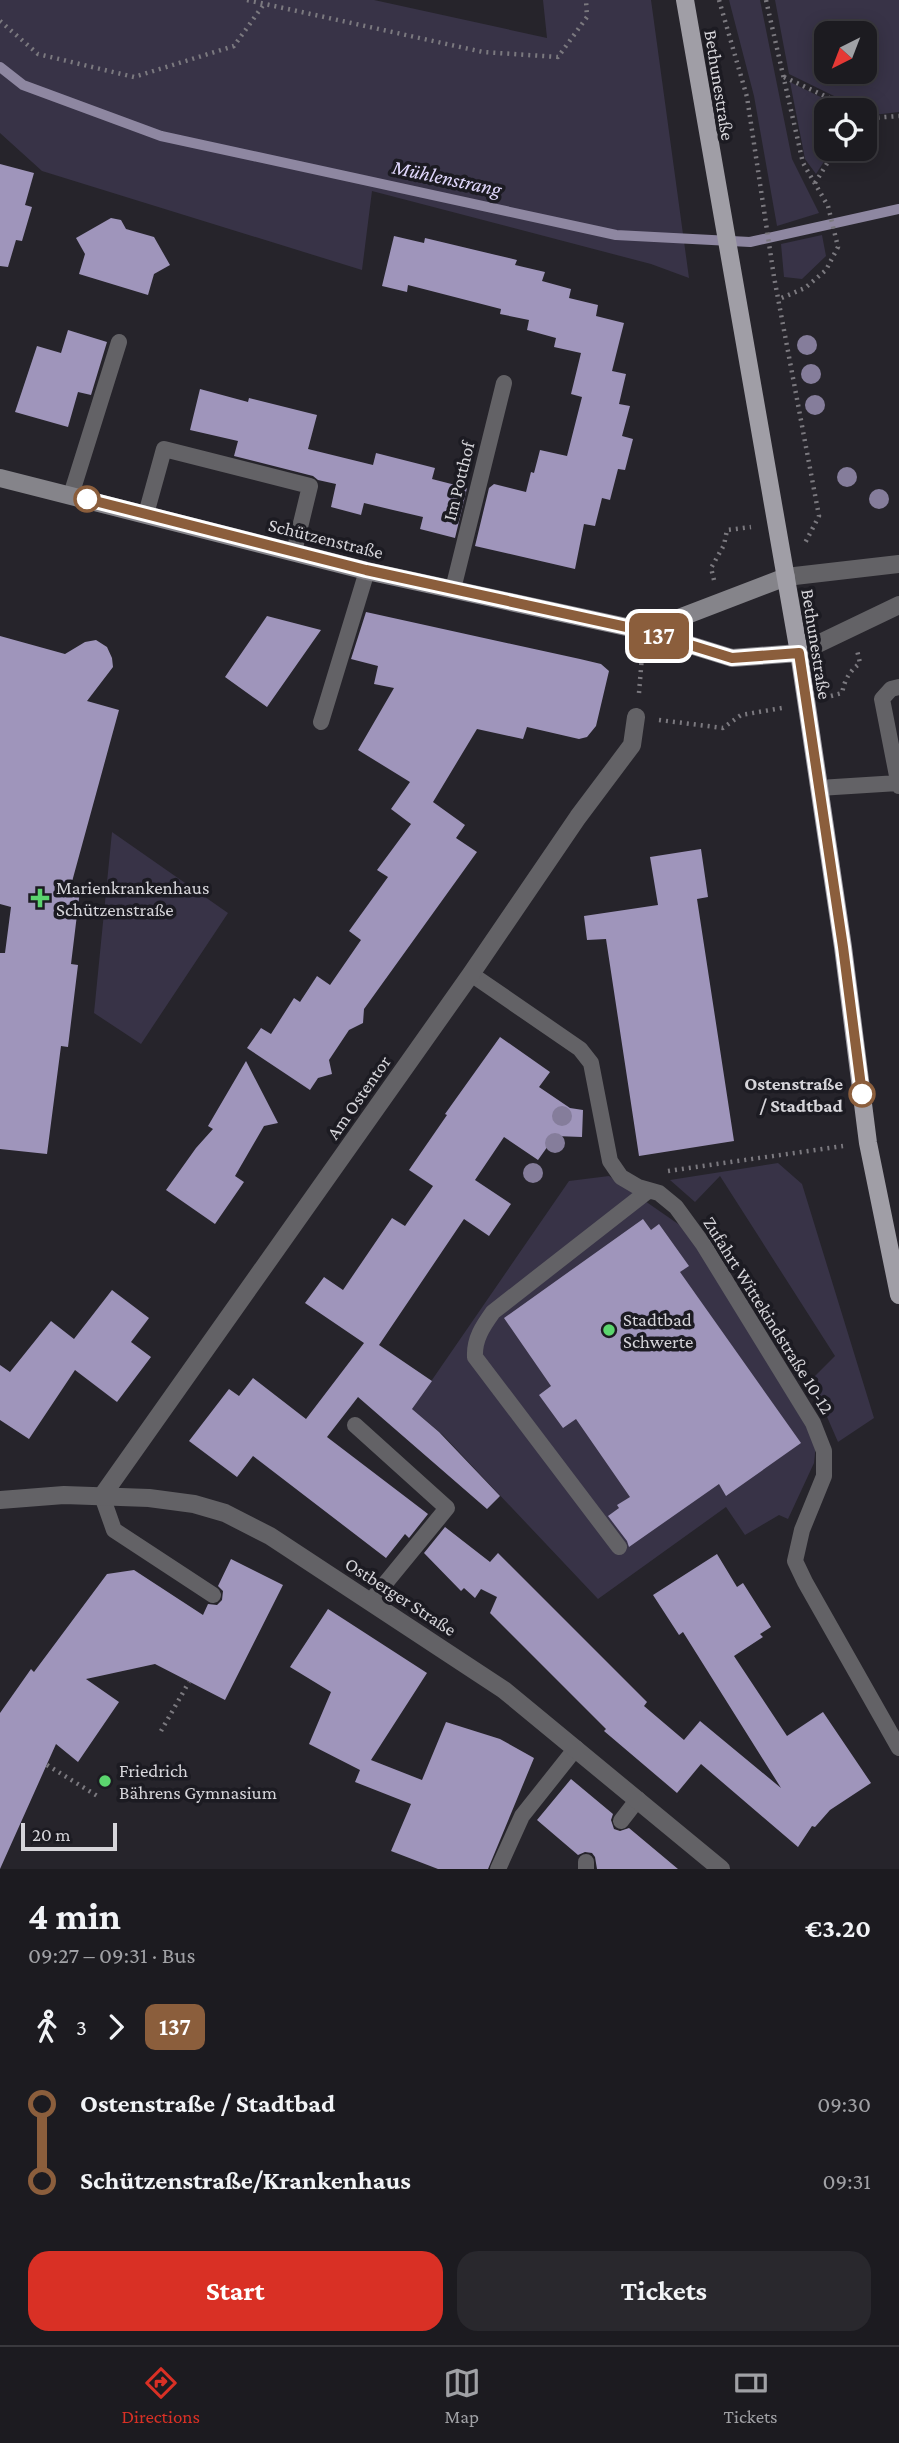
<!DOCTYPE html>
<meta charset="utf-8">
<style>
body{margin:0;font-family:"Crimson Pro",serif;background:#29282d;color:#f1f3f6;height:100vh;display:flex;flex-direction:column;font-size:26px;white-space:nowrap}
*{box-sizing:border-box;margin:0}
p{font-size:23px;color:#a0a1a5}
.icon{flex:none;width:38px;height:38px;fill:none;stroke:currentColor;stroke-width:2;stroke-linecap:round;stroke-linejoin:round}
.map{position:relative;height:1869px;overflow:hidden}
.drawer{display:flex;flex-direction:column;background:#1c1b20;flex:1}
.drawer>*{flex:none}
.badge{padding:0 14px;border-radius:10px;font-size:24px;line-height:46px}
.needle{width:46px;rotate:222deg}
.buttons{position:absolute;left:814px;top:21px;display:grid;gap:14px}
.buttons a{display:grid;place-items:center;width:63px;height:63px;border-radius:14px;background:#1c1b20;box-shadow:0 4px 18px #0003,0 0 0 2px #3a393e;font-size:35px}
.scale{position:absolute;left:21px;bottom:18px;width:96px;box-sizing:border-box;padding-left:7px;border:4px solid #d6d5da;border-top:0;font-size:19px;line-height:24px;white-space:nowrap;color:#d6d5da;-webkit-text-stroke:5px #1c1b22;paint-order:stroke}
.map>.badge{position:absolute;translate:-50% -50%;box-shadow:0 0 0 4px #fff}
.legs{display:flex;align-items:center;gap:10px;height:77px;padding:0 28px;font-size:23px}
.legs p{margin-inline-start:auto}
.summary{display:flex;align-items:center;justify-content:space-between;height:119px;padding:0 28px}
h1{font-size:38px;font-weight:700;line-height:52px}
.primary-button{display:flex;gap:14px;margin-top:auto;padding:14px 28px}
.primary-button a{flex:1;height:80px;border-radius:21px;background:#d93025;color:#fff;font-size:28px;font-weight:700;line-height:80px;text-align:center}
.primary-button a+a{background:#29282d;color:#f1f3f6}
ul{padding:0 28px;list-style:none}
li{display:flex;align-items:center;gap:24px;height:77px;font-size:26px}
li i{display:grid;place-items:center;width:10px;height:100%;margin:0 9px;background:currentColor}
li i::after{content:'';width:18px;height:18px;margin:-9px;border:5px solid;border-radius:50%;background:#1c1b20}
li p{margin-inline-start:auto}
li:first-child i{background:linear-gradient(#0000 50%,currentColor 0)}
li:last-child i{background:linear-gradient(currentColor 50%,#0000 0)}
.dock{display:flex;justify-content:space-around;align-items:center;height:98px;border-top:2px solid #3a393e;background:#1c1b20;font-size:19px;color:#a0a1a5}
.dock a{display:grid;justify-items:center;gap:4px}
.dock .selected{color:#d93025}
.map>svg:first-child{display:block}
.green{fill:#383347;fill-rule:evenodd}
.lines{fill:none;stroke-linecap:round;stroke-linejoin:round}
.stream{stroke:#8e87a1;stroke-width:10}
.building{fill:#9f95bb}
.path{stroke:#7b797f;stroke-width:4.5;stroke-dasharray:2 5;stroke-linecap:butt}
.service{stroke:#636266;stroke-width:16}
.minor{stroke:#636266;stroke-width:18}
.tertiary{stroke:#636266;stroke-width:18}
.secondary{stroke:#85848a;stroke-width:18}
.primary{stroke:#a09ea6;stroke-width:18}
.tree{fill:#857d9b}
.line-1-casing{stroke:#fff;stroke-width:16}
.line-1{stroke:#8b5e3c;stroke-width:10}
.stop-1-dot{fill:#fff;stroke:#8b5e3c;stroke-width:3.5}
.poi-dot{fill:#5bd56e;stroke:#1c1b22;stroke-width:2.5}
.labels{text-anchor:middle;stroke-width:7;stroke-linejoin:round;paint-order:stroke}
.street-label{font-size:19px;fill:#d6d5da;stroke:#1c1b22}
.poi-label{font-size:19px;fill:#d6d5da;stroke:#1c1b22;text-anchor:start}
.stop-label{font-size:19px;font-weight:bold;fill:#d6d5da;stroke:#1c1b22;text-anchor:end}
.water-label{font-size:21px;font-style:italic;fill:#e1d8fd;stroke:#1c1b22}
</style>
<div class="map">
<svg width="899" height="1869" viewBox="0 0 899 1869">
<rect width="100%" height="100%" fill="#26242b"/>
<path class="green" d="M0,0H374L547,38L543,0H651L689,278L651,264L372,191L362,270L42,171L0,133Z
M729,0H760L792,159L819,213L777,226L754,96Z
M775,0H899V112L873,115L789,74ZM826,33H864V72H826Z
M790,82L847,110H826V149H832L816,174L805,159Z
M822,235L826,256L802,279L784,277L781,244Z
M112,832L228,913L141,1044L94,1013Z
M778,1163L802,1184L874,1418L838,1442L811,1380L835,1356L720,1176L695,1202L670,1180Z
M609,1176L681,1226L704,1251L816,1444L814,1463L788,1519L779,1515L745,1535L726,1507L598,1599L443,1435L412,1409L569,1181Z"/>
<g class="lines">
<path class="stream" d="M0,67L23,85L161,136L616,235L750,242L899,209"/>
</g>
<path class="building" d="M0,164L34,173L25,205L32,207L22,241L16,240L8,267L0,266Z
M111,218L121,220L126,229L154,237L170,265L154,274L148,295L79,274L85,254L76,238Z
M394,236L424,243L425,238L517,260L515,265L545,272L542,281L571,289L569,298L598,305L596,316L624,323L612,371L626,374L619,404L630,406L622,436L633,439L625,470L618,469L610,500L602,498L595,526L584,524L575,569L475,546L489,488L494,484L526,492L531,472L534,473L540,450L567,456L582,397L571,394L581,353L554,347L556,338L527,330L529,320L500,314L501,309L408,285L407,292L382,286Z
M68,330L107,342L91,395L78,392L68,427L15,412L37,346L61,353Z
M200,389L248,402L249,398L317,415L308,449L373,465L376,453L435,468L432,479L467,488L455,538L420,529L423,517L393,510L364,503L361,515L331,507L336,484L318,480L313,476L234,456L238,441L190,430Z
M366,612L580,659L601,664L609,671L596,726L587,737L579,739L527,727L523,739L477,729L433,802L465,825L456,838L477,852L364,1009L363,1023L349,1030L329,1060L332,1074L318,1078L310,1090L247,1048L261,1028L271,1034L294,998L300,1002L317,976L330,985L361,940L349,931L388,877L377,870L411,824L391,809L410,782L358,750L394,688L374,684L378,666L351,659Z
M267,616L321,630L267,707L225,677Z
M0,636L65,654L85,642L96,640L107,647L112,658L113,667L87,701L119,710L70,889L80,890L71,964L78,965L68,1047L61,1046L47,1154L0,1149V953H5L11,907L0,904Z
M701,849L708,897L697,899L734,1141L639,1156L606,939L587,940L584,916L658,905L650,857Z
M500,1037L550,1072L539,1087L570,1108L583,1110L582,1137L555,1136L538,1160L504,1137L475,1180L511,1204L489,1236L464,1219L379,1345L432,1381L412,1409L439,1432L500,1496L487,1509L358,1397L327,1437L428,1514L409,1538L405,1534L386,1558L253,1456L237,1477L189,1441L229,1389L239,1396L253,1378L306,1419L364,1343L305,1303L324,1277L343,1290L392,1218L405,1226L433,1186L409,1170L447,1115L445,1114Z
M246,1061L278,1123L264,1126L235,1176L244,1182L215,1224L166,1190L196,1148L213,1129L208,1126Z
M643,1219L651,1230L659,1224L689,1266L680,1272L801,1443L726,1496L719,1484L629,1547L627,1541L608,1516L619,1508L617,1505L630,1497L576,1419L563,1428L539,1395L551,1386L504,1318Z
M112,1290L149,1318L131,1342L151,1357L117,1402L75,1370L29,1439L0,1420V1365L10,1372L51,1321L74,1339Z
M445,1527L490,1562L498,1553L647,1702L644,1706L684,1740L700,1721L781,1788L683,1632L679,1635L653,1595L717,1554L737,1587L743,1583L771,1627L760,1634L763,1637L734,1656L787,1736L823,1712L871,1783L830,1810L815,1827L812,1826L798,1847L701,1764L677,1793L604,1731L606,1729L490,1613L497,1597L481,1589L475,1598L464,1588L461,1591L424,1553Z
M231,1559L283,1585L225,1700L155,1664L86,1679L119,1702L78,1762L56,1744L0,1869V1713L31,1669L34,1672L107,1574L134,1570L203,1615L208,1604L217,1605L222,1600L223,1591L218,1586Z
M328,1609L427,1673L371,1760L422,1780L446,1722L500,1739L534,1758L488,1869H438L391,1851L411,1804L355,1782L360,1770L309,1744L331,1692L290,1667Z
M571,1779L613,1814L611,1820L614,1829L620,1831L629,1828L678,1869H597L595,1857L592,1853L585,1852L578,1855L537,1820Z"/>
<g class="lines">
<path class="path" d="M247,0L483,52L558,57L587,17L586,0
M719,0L747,97L774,277L819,516L805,543
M766,0L803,163L828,206L838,247L826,270L805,288L779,299
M0,21L38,54L134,77L234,46L264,4
M784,77L855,110
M864,115L872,118L899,116
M815,183L836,149
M714,580L711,568L724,545L727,530L751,527
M639,693L642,656
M831,696L842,693C845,679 849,672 860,663L857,650
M659,720L723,728L741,715L782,708
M668,1171L843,1146
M161,1731L189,1682
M47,1765L99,1797"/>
<path class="service" d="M71,495L119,342
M146,514L164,449L310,486L294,552
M453,589L504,383
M899,687L891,689L882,699L899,786
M321,722L367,571
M819,788L898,783
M471,974L580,1049L591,1063L610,1161L621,1177L638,1187L659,1193L676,1207L703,1244L813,1423L824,1451V1476L802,1530L795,1561L805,1582L899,1748
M355,1425L447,1508L370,1602
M102,1496L114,1530L213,1595
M619,1547L475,1357C474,1339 483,1326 493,1312L648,1191
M621,1821L638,1799
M498,1869L522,1816L576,1748
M586,1869V1862"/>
<path class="minor" d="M102,1496L471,974L578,817L632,745L636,717
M0,1500L64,1495L149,1498L194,1504L225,1513L270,1536L504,1690L721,1869"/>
<path class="tertiary" d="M786,577L899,564
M799,653L899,605"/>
<path class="secondary" d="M0,478L367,571L645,631L732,658L799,653
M645,631L786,577"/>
<path class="primary" d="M685,0L799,653L843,947L868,1143L899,1295"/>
</g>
<g class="tree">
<circle cx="807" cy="345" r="10"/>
<circle cx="811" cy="374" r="10"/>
<circle cx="815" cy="405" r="10"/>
<circle cx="847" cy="477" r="10"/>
<circle cx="879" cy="499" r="10"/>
<circle cx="562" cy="1116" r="10"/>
<circle cx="555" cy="1143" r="10"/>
<circle cx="533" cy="1173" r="10"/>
</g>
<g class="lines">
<defs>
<path id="line-1" d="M87,499L366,570L645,631L732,658L799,653L843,947L862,1094"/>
</defs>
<use href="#line-1" class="line-1-casing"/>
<use href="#line-1" class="line-1"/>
</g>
<g class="stop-1-dot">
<circle cx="87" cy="499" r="12"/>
<circle cx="862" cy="1094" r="12"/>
</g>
<g class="poi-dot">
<path d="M36.5 887.5h7v7h7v7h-7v7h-7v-7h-7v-7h7z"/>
<circle cx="609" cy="1330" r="7"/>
<circle cx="105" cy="1781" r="7"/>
</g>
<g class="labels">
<g class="street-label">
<text transform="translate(720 85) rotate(81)" y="7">Bethunestraße</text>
<text transform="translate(458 481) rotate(-76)" y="7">Im Potthof</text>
<text transform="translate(326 538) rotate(14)" y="7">Schützenstraße</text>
<text transform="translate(817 644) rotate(81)" y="7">Bethunestraße</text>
<text transform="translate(358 1097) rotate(-55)" y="7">Am Ostentor</text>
<text transform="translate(769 1315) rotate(58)" y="7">Zufahrt Wittekindstraße 10-12</text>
<text transform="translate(401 1596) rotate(33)" y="7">Ostberger Straße</text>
</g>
<g class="poi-label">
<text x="56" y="894">Marienkrankenhaus<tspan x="56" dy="22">Schützenstraße</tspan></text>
<text x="623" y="1326">Stadtbad<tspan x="623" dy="22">Schwerte</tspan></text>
<text x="119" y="1777">Friedrich<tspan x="119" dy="22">Bährens Gymnasium</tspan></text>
</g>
<g class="stop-label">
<text x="843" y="1090">Ostenstraße<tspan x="843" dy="22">/ Stadtbad</tspan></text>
</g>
<g class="water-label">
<text transform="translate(447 178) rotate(12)" y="7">Mühlenstrang</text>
</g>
</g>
</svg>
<div class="buttons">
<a><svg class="needle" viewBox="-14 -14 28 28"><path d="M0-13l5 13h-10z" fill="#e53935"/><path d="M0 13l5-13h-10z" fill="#a0a1a5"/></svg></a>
<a><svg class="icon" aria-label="locate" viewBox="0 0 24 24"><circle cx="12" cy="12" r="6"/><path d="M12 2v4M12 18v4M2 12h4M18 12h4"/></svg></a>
</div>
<div class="scale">20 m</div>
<b class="badge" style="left:659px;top:636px;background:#8b5e3c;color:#fff">137</b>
</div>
<section class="drawer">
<div class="summary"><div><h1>4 min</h1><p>09:27 – 09:31 · Bus</p></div><b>€3.20</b></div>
<div class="legs"><svg class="icon" aria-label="walk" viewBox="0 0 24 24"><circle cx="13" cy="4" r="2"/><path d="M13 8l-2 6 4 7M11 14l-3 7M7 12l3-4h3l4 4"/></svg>3<svg class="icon" aria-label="forward" viewBox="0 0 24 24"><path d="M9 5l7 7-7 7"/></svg><b class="badge" style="background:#8b5e3c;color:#fff">137</b></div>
<ul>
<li><i style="color:#8b5e3c"></i><b>Ostenstraße / Stadtbad</b><p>09:30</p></li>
<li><i style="color:#8b5e3c"></i><b>Schützenstraße/Krankenhaus</b><p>09:31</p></li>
</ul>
<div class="primary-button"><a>Start</a><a>Tickets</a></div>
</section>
<nav class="dock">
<a class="selected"><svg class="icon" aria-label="directions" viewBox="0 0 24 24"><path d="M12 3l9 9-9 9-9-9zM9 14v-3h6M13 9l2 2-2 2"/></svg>Directions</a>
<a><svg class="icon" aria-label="map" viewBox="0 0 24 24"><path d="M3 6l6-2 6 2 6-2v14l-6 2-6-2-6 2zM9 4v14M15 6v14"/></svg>Map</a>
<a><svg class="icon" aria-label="tickets" viewBox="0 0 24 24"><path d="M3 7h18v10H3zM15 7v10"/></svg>Tickets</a>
</nav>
